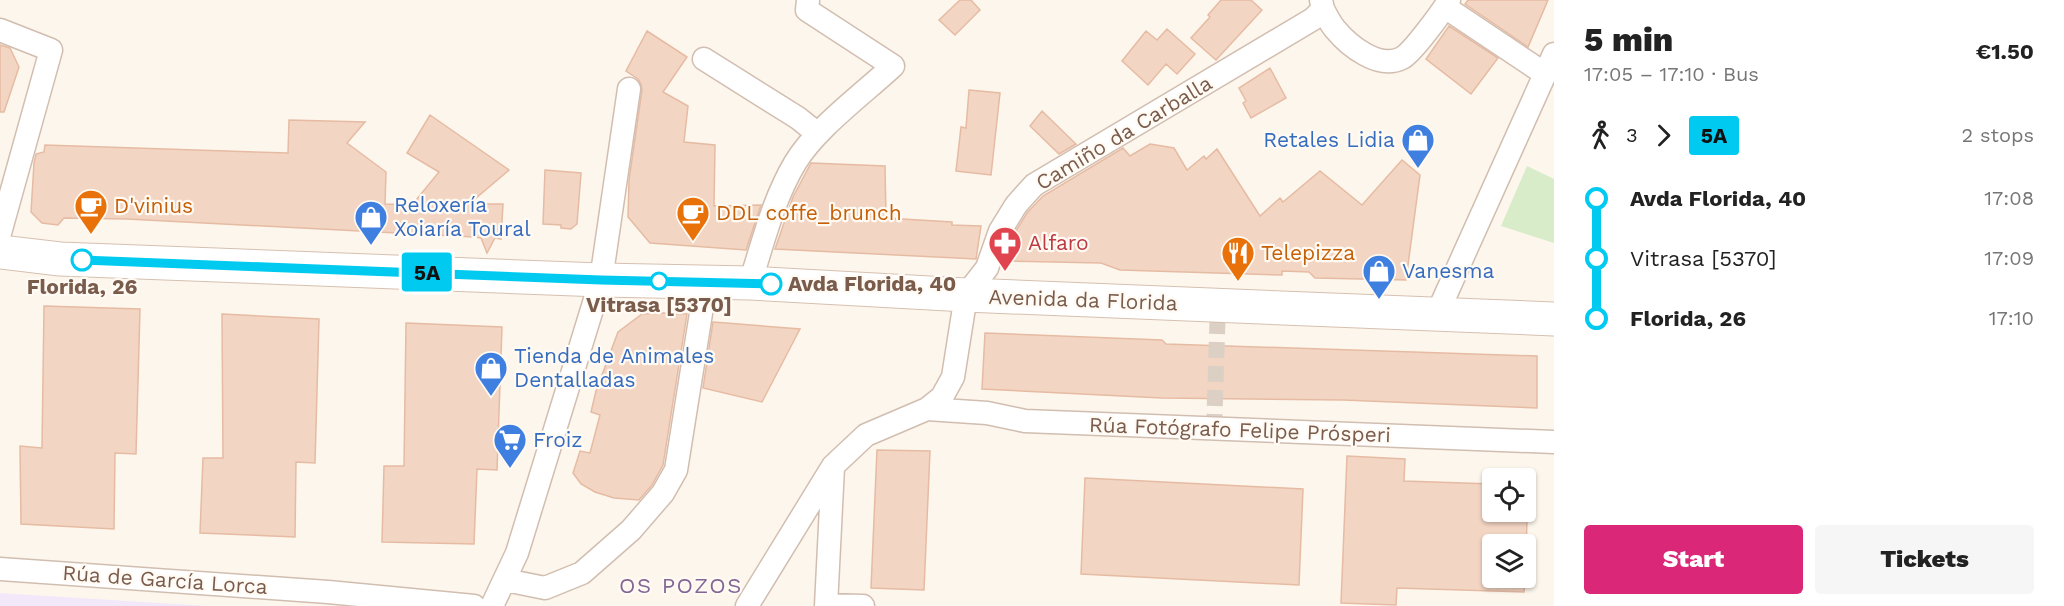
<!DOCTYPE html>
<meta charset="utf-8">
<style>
body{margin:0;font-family:"Work Sans",sans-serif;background:#f6f6f6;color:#222;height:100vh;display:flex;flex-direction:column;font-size:22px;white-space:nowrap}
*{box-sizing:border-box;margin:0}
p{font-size:20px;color:#767676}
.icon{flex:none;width:33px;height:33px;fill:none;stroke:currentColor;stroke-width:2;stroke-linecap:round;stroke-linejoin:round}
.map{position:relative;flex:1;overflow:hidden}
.sheet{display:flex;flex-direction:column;background:#fff;width:510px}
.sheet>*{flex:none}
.badge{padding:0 12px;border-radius:4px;font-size:21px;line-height:39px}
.tools{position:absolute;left:1482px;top:468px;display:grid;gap:12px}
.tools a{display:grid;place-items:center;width:54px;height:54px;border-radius:6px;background:#fff;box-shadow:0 2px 4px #0004;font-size:30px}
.map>.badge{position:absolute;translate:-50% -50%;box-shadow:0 0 0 3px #fff}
.legs{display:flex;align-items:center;gap:9px;height:66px;padding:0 30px;font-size:20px}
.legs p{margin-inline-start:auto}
.summary{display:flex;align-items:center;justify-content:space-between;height:102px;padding:0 30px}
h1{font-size:33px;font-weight:800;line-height:45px}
.primary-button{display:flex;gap:12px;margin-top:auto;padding:12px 30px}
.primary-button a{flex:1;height:69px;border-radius:6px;background:#db2777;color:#fff;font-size:24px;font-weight:800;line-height:69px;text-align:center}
.primary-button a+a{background:#f6f6f6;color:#222}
ul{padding:0 30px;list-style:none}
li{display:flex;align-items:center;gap:21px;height:60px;font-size:22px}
li i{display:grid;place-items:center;width:9px;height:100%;margin:0 8px;background:currentColor}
li i::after{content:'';width:15px;height:15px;margin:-8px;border:4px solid;border-radius:50%;background:#fff}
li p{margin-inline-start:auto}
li:first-child i{background:linear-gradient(#0000 50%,currentColor 0)}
li:last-child i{background:linear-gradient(currentColor 50%,#0000 0)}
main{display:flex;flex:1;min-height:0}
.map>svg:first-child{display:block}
.education{fill:#f3e8fa}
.green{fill:#d8ecc9}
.building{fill:#f3d5c3;stroke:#e6bba3;stroke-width:1.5}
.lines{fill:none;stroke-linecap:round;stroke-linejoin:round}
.pedestrian-tunnel{stroke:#dcd0c4;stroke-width:16;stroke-dasharray:16 8;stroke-linecap:butt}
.minor-casing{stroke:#d1beb0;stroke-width:25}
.secondary-casing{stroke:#d6c0b0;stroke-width:35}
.minor{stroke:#fff;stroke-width:22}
.secondary{stroke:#fff;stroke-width:33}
.line-1-casing{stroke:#fff;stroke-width:14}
.line-1{stroke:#00caf0;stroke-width:9}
.stop-1-dot{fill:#fff;stroke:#00caf0;stroke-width:3}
.labels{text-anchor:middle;stroke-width:4.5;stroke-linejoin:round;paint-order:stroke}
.street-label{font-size:21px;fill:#7a5c4d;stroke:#fffaf3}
.shop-label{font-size:21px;fill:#366cbe;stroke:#fffaf3;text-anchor:start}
.food-label{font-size:21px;fill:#c56008;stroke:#fffaf3;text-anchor:start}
.health-label{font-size:21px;fill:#be3a42;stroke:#fffaf3;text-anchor:start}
.stop-label{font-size:21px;font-weight:bold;fill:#7a5c4d;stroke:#fffaf3}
.neighbourhood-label{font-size:22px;letter-spacing:1.5px;fill:#846695;stroke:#fffaf3}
</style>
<main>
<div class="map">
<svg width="1554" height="606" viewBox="0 0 1554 606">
<rect width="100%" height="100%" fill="#fdf6ec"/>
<path class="education" d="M0,593L208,606H0Z"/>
<path class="green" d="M1527,166L1554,179V243L1501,226Z"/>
<path class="building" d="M960,0H971L980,10L955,35L939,20Z
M1221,0H1251L1262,10L1216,60L1191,38L1210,17L1208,15Z
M1468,0H1548L1528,47L1465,4Z
M1449,26L1498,58L1471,94L1426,59Z
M1167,29L1195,54L1177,74L1166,64L1148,85L1122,61L1146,31L1157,40Z
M647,31L687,57L663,92L688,106L684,142L715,145L714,206L761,205L746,250L650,243L628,217L629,180L642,90L641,84L638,79L626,71Z
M0,45L10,48L19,67L4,112H0Z
M1270,68L1286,98L1251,118L1243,103L1246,101L1239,88Z
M969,90L1000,93L991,175L956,171L961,127L966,128Z
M1042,111L1076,144L1059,154L1030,126Z
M430,115L509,170L469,204H503L501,239L495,238L487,253L481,238L474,237L127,219L64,218L58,225L42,223L31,212L34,163L36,154L44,152L45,145L288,153L289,120L365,122L347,143L386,172L385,204L412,205L439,172L407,153Z
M1150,144L1174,148L1187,170L1204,156L1206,159L1217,149L1260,216L1280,198L1283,202L1320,171L1362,205L1402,160L1420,175L1406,280L1315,278L1309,272L1282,271V275L1120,270L1101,263L1004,261L1012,237L1027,213L1043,196L1123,148L1130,156Z
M811,163L885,166L886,218L952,222V225L981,226L976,259L775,249L793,197Z
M545,170L581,173L577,224L571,229L561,228V225L543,224Z
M44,306L140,309L136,454L115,453L114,529L21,524L20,446L42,448Z
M663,313L687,314L663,465L652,485L639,500L614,498L595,492L581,484L573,473L580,451L590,453L600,415L591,412L596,391L618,332L642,314Z
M222,314L319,319L315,463L296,462L295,537L200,533L203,458H223Z
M713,322L800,329L762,402L703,388Z
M406,323L502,327L497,470L477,469L474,544L382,542L384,466H404Z
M985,333L1162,340L1166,344L1537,356V408L1343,400L1162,398L982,389Z
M877,450L930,451L924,590L871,588Z
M1347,456L1405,459L1404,481L1492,484V512H1526V485H1528L1526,555V544H1492V578H1525L1524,592L1397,588L1396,605L1341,603Z
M1085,478L1303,489L1299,585L1081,574Z"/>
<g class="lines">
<path class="pedestrian-tunnel" d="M1214,430L1218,304"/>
<defs>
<path id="minor" d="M1445,7L1545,74
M1323,9C1326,15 1330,23 1335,29C1349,46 1379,70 1402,58C1412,53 1443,11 1449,0
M0,30L51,50L0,233
M704,59L798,118L818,134
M750,283C763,243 773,200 795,163C816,128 863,94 893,66L807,10L808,0
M1437,314L1554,54
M927,409L987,413L1025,421L1554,442
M0,569L328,592L474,606
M505,580L545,588L582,573L631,530L663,493L676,470L706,282
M826,605L863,606
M492,606L517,553L601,280L629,89
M747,606L833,466L866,435L927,409L942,397L953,377L966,295L987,268L1000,231L1016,205L1034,185L1313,19L1323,9L1321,0
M826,606L833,467"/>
<path id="secondary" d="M0,252L60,259L601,280L750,283L966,295L1554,319"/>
</defs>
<use href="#minor" class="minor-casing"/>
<use href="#secondary" class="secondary-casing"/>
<use href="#minor" class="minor"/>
<use href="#secondary" class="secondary"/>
</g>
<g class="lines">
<defs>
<path id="line-1" d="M82,260L601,280L771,284"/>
</defs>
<use href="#line-1" class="line-1-casing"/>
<use href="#line-1" class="line-1"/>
</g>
<defs>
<symbol id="shop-pin" viewBox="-11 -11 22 30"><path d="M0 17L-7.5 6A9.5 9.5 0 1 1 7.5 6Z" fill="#3f7fe0" stroke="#fffaf3"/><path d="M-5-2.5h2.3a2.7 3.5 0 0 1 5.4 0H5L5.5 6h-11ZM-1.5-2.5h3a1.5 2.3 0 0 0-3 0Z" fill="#fff"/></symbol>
<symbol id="cafe-pin" viewBox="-11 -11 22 30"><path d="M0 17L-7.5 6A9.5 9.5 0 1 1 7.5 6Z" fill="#e8710a" stroke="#fffaf3"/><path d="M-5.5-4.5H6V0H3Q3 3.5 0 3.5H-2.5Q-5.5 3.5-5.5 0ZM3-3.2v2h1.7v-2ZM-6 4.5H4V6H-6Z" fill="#fff"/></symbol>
<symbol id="pharmacy-pin" viewBox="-11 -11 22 30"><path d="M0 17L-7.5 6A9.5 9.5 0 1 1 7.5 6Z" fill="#e0444e" stroke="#fffaf3"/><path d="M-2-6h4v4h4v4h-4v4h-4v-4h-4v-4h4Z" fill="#fff"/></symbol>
<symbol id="restaurant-pin" viewBox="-11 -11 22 30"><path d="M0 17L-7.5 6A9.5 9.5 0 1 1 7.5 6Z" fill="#e8710a" stroke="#fffaf3"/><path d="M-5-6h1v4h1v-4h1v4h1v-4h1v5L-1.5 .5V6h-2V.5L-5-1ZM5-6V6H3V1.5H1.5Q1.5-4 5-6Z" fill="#fff"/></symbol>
<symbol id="supermarket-pin" viewBox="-11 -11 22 30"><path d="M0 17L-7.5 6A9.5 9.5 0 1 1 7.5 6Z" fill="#3f7fe0" stroke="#fffaf3"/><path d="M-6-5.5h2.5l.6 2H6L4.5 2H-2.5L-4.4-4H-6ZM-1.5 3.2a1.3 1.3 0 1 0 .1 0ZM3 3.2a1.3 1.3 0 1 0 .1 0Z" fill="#fff"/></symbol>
</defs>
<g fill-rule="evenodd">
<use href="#shop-pin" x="1399" y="121" width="38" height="52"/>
<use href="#cafe-pin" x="72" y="187" width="38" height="52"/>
<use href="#cafe-pin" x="674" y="194" width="38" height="52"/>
<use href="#shop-pin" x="352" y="198" width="38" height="52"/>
<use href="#pharmacy-pin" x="986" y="224" width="38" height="52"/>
<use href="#restaurant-pin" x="1219" y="234" width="38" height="52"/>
<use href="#shop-pin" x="1360" y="252" width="38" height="52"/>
<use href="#shop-pin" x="472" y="349" width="38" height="52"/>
<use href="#supermarket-pin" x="491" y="421" width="38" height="52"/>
</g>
<g class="stop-1-dot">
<circle cx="82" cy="260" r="10"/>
<circle cx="659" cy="281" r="8"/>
<circle cx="771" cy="284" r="10"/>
</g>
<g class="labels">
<g class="street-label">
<text transform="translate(1124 133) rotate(-31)" y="7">Camiño da Carballa</text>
<text transform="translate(1083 300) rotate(2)" y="7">Avenida da Florida</text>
<text transform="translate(1240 430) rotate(2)" y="7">Rúa Fotógrafo Felipe Prósperi</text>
<text transform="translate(165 580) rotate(4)" y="7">Rúa de García Lorca</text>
</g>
<g class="shop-label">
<text x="1395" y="147" text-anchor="end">Retales Lidia</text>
<text x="394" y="212">Reloxería<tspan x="394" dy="24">Xoiaría Toural</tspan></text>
<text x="1402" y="278">Vanesma</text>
<text x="514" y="363">Tienda de Animales<tspan x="514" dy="24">Dentalladas</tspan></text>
<text x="533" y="447">Froiz</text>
</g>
<g class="food-label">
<text x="114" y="213">D'vinius</text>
<text x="716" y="220">DDL coffe_brunch</text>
<text x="1261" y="260">Telepizza</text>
</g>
<g class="health-label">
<text x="1028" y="250">Alfaro</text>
</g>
<g class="stop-label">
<text x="788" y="291" text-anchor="start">Avda Florida, 40</text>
<text x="82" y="294">Florida, 26</text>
<text x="659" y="312">Vitrasa [5370]</text>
</g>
<g class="neighbourhood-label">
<text x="681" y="593">OS POZOS</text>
</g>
</g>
</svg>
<div class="tools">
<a><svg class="icon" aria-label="locate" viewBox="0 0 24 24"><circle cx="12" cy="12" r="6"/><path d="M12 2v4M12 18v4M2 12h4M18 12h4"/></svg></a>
<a><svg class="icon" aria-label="layers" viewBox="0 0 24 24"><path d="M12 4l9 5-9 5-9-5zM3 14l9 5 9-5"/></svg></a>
</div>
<b class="badge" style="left:427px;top:272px;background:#00caf0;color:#111">5A</b>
</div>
<section class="sheet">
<div class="summary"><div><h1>5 min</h1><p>17:05 – 17:10 · Bus</p></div><b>€1.50</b></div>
<div class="legs"><svg class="icon" aria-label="walk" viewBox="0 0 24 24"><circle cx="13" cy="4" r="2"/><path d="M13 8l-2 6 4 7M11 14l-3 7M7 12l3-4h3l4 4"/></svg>3<svg class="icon" aria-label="forward" viewBox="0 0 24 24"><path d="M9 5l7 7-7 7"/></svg><b class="badge" style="background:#00caf0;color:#111">5A</b><p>2 stops</p></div>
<ul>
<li><i style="color:#00caf0"></i><b>Avda Florida, 40</b><p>17:08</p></li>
<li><i style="color:#00caf0"></i><span>Vitrasa [5370]</span><p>17:09</p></li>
<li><i style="color:#00caf0"></i><b>Florida, 26</b><p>17:10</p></li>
</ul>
<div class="primary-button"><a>Start</a><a>Tickets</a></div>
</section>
</main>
